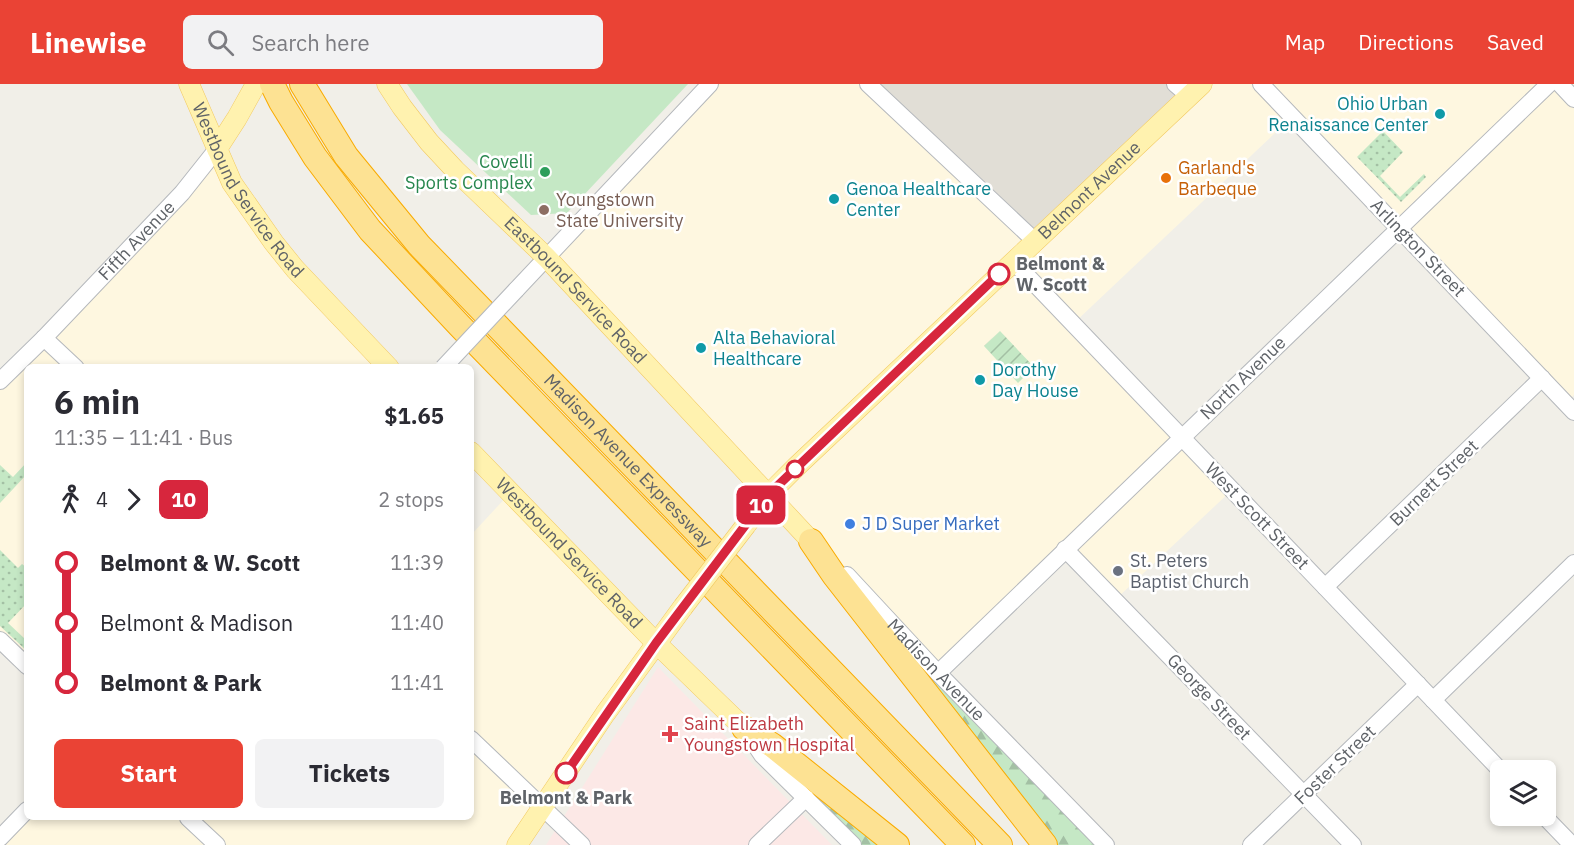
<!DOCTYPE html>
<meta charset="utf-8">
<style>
body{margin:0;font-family:"IBM Plex Sans",sans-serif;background:#f2f2f3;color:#2b2b33;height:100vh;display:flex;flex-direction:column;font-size:22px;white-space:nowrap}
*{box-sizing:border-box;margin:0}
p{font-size:20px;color:#7c7c81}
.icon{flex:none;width:33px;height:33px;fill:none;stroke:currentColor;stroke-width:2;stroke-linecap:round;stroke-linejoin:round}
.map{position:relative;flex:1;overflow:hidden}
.side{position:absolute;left:24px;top:280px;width:450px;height:456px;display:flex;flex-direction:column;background:#fff;border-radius:9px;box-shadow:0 3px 9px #0003}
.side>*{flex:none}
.badge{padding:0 12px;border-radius:9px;font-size:21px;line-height:39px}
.buttons{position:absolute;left:1490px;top:676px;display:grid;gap:12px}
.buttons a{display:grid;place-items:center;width:66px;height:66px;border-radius:9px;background:#fff;box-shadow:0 3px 9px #0003;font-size:30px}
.map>.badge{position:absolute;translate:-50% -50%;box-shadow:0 0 0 3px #fff}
.legs{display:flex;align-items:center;gap:9px;height:66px;padding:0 30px;font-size:20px}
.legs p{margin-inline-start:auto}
.headline{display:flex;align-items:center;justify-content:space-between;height:102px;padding:0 30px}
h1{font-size:33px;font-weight:700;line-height:45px}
.button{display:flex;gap:12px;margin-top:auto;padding:12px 30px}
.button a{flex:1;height:69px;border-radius:9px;background:#ea4335;color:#fff;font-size:24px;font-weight:700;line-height:69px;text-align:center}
.button a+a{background:#f2f2f3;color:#2b2b33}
ul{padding:0 30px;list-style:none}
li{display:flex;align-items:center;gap:21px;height:60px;font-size:22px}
li i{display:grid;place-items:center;width:9px;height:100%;margin:0 8px;background:currentColor}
li i::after{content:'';width:15px;height:15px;margin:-8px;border:4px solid;border-radius:50%;background:#fff}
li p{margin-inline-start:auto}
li:first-child i{background:linear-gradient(#0000 50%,currentColor 0)}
li:last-child i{background:linear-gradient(currentColor 50%,#0000 0)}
header{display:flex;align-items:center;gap:36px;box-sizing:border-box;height:84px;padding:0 30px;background:#ea4335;color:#fff}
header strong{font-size:28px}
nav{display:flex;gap:33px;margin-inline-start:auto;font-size:21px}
.search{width:420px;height:54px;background:#f2f2f3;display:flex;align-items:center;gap:15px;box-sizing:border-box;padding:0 21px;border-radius:9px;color:#7c7c81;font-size:22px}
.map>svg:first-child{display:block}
.commercial{fill:#fef7e0}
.education{fill:#e1ded6}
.medical{fill:#fce8e6}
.grass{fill:url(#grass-dots)}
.forest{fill:url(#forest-firs)}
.garden{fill:url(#garden-furrows)}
.pitch{fill:#c5e8c5}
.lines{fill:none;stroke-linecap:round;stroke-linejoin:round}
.minor-casing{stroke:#b5b8bc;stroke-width:18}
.major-casing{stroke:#f2c960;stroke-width:21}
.highway-casing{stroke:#f9ab00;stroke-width:26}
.minor{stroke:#fff;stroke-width:16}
.major{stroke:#fff2af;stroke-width:20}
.highway{stroke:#fde293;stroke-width:24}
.minor-bridge-casing{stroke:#b5b8bc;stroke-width:18;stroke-linecap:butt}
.major-bridge-casing{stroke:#f2c960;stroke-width:21;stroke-linecap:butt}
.minor-bridge{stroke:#fff;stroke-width:16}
.major-bridge{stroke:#fff2af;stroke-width:20}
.line-1-casing{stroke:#fff;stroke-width:14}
.line-1{stroke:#d7263d;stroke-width:9}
.culture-dot{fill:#0f9aa8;stroke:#fff;stroke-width:2}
.leisure-dot{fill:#2e9e5b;stroke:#fff;stroke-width:2}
.food-dot{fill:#e8710a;stroke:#fff;stroke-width:2}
.education-dot{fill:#8d6e63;stroke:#fff;stroke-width:2}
.stop-1-dot{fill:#fff;stroke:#d7263d;stroke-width:3}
.shop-dot{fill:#3f7fe0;stroke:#fff;stroke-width:2}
.worship-dot{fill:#6b7280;stroke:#fff;stroke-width:2}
.health-dot{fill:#e0444e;stroke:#fff;stroke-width:2}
.labels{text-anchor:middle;stroke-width:5;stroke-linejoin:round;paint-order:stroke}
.culture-label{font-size:18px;fill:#0d838f;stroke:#fff;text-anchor:start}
.leisure-label{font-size:18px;fill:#27864d;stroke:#fff;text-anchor:end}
.food-label{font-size:18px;fill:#c56008;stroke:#fff;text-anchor:start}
.street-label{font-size:18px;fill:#5f6368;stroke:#fff}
.education-label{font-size:18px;fill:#785e54;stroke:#fff;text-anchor:start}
.stop-label{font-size:18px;font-weight:bold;fill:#5f6368;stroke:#fff;text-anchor:start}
.shop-label{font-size:18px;fill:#366cbe;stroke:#fff;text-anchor:start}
.worship-label{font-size:18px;fill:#5b616d;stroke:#fff;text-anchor:start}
.health-label{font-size:18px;fill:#be3a42;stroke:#fff;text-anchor:start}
</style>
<header>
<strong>Linewise</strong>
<div class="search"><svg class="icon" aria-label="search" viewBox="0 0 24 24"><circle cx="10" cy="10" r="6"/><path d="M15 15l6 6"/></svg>Search here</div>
<nav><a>Map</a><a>Directions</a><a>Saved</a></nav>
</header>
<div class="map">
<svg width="1574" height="761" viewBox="0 0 1574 761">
<defs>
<pattern id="grass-dots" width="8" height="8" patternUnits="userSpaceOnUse" patternTransform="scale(1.5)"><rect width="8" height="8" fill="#c5e8c5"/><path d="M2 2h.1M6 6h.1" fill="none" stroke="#a3c0a4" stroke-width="1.8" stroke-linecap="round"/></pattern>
<pattern id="forest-firs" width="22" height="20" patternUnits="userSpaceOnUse" patternTransform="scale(1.5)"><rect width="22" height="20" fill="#c5e8c5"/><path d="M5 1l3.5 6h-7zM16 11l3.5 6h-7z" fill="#a3c0a4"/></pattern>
<pattern id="garden-furrows" width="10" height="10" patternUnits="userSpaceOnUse" patternTransform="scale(1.5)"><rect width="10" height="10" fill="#c5e8c5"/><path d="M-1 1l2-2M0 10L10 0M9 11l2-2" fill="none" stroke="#a3c0a4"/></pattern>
</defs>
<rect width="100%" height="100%" fill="#f1efe8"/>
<path class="commercial" d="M710,0H1574V311L1566,319L1292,33L1073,240L1232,406L1115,516L1066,466L938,589L547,174Z
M217,65L232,99L389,283L27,284V582L0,556V297Z
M510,409L656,559L517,761H0L27,734H471V451Z"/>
<path class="education" d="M868,0H1202L1035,157Z"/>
<path class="medical" d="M658,583L832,761H546Z"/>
<path class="grass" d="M1383,47L1403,68L1380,92L1400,113L1424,90L1426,93L1401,118L1357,73Z
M27,378V390L0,419V381L13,393Z
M0,466L18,484L22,480L27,484V519L8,539L25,555L27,553V567L0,542Z"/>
<path class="forest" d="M843,487L1106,761H1045Z
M822,702L897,761H853L806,714L814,711Z"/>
<path class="garden" d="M1000,247L1034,283L1018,299L984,262Z"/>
<path class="pitch" d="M407,0H688L567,129L531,131L440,46Z"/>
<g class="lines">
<defs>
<g id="minor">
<path d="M868,0L1035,157"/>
<path d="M1175,0L1189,12"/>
<path d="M1261,0L1574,328"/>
<path d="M1560,0L1574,15"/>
<path d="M1013,177L1501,687"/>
<path d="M516,206L710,0"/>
<path d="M44,254L76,284"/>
<path id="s1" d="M0,297L44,254L182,109L217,65"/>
<path d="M1065,465L1353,761"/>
<path id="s2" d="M847,491L938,589L1106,761"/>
<path d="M1325,503L1542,294"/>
<path d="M0,556L27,582"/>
<path d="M938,589L1549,0"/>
<path d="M1433,616L1574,479"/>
<path d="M748,650L762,671L853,761"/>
<path d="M471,655L582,761"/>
<path d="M1544,732L1572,761"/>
<path d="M188,734L217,761"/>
<path d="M0,754L27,726"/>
<path d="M757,761L806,714"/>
<path d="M1251,761L1418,600"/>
</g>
<g id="major">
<path id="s3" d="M189,0L232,99L274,159L295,185L389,284"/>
<path id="s4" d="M387,0L402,23L429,58L455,86L547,174L811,457"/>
<path d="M217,65L237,34L256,0"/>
<path id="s5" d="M471,368L656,559L744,644"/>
<path id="s6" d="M746,441L769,410L796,383L1202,0"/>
<path d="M517,761L605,630L683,523"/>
</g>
<g id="highway">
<path d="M272,0L281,18L315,73L370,146L459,241L963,761"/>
<path id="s7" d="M302,0L346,72L419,161L1000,761"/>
<path d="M811,457L834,491L1045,761"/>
<path d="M744,644L772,661L897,761"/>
</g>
</defs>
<use href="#minor" class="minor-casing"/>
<use href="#major" class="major-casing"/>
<use href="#highway" class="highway-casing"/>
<use href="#minor" class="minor"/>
<use href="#major" class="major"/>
<use href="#highway" class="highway"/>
<defs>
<path id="minor-bridge" d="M443,284L516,206"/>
<path id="major-bridge" d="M683,523L746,441"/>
</defs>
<use href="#minor-bridge" class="minor-bridge-casing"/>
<use href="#major-bridge" class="major-bridge-casing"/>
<use href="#minor-bridge" class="minor-bridge"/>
<use href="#major-bridge" class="major-bridge"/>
</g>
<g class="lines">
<defs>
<path id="line-1" d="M566,689L656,559L769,410L999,190"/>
</defs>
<use href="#line-1" class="line-1-casing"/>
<use href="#line-1" class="line-1"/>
</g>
<g class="culture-dot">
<circle cx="1440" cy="30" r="6"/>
<circle cx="834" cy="115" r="6"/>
<circle cx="701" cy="264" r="6"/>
<circle cx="980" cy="296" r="6"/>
</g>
<circle class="leisure-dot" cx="545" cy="88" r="6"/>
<circle class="food-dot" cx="1166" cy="94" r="6"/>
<circle class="education-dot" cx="544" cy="126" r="6"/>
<g class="stop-1-dot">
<circle cx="999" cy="190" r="10"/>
<circle cx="795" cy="385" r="8"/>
<circle cx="566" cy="689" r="10"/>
</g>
<circle class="shop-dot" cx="850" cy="440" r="6"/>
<circle class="worship-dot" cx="1118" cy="487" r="6"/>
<path class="health-dot" d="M667 641h6v6h6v6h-6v6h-6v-6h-6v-6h6z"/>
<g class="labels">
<g class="culture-label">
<text x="1428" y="26" text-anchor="end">Ohio Urban<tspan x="1428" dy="21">Renaissance Center</tspan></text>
<text x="846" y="111">Genoa Healthcare<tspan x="846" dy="21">Center</tspan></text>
<text x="713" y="260">Alta Behavioral<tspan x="713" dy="21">Healthcare</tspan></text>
<text x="992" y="292">Dorothy<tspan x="992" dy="21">Day House</tspan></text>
</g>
<g class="leisure-label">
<text x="533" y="84">Covelli<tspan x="533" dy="21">Sports Complex</tspan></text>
</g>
<g class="food-label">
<text x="1178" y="90">Garland's<tspan x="1178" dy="21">Barbeque</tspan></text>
</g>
<g class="street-label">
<text dy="6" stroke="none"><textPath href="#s3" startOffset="122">Westbound Service Road</textPath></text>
<text dy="6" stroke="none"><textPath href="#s6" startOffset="480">Belmont Avenue</textPath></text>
<text dy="6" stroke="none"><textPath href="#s1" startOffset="196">Fifth Avenue</textPath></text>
<text transform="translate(1418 164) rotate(46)" y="6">Arlington Street</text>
<text dy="6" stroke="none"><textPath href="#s4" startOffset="280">Eastbound Service Road</textPath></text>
<text transform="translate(1243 294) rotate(-44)" y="6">North Avenue</text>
<text dy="6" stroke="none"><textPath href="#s7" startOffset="500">Madison Avenue Expressway</textPath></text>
<text transform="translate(1434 399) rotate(-44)" y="6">Burnett Street</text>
<text transform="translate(1257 432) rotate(46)" y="6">West Scott Street</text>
<text dy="6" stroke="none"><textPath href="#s5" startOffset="141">Westbound Service Road</textPath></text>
<text dy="6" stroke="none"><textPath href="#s2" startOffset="130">Madison Avenue</textPath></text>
<text transform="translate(1209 613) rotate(46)" y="6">George Street</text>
<text transform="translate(1335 681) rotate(-44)" y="6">Foster Street</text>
</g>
<g class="education-label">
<text x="556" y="122">Youngstown<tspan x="556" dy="21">State University</tspan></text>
</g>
<g class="stop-label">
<text x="1016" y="186">Belmont &amp;<tspan x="1016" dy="21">W. Scott</tspan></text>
<text x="566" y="720" text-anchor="middle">Belmont &amp; Park</text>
</g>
<g class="shop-label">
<text x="862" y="446">J D Super Market</text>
</g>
<g class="worship-label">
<text x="1130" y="483">St. Peters<tspan x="1130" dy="21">Baptist Church</tspan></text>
</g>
<g class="health-label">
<text x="684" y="646">Saint Elizabeth<tspan x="684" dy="21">Youngstown Hospital</tspan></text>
</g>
</g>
</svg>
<div class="buttons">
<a><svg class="icon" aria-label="layers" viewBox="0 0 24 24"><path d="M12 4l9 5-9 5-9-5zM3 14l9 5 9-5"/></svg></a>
</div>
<b class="badge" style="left:761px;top:421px;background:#d7263d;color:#fff">10</b>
<section class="side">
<div class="headline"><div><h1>6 min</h1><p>11:35 – 11:41 · Bus</p></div><b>$1.65</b></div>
<div class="legs"><svg class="icon" aria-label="walk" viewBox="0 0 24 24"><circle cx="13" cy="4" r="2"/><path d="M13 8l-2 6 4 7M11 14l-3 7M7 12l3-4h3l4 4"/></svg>4<svg class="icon" aria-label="forward" viewBox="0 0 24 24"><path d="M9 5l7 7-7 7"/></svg><b class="badge" style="background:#d7263d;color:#fff">10</b><p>2 stops</p></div>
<ul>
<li><i style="color:#d7263d"></i><b>Belmont &amp; W. Scott</b><p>11:39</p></li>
<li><i style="color:#d7263d"></i><span>Belmont &amp; Madison</span><p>11:40</p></li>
<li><i style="color:#d7263d"></i><b>Belmont &amp; Park</b><p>11:41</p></li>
</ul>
<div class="button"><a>Start</a><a>Tickets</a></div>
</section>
</div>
